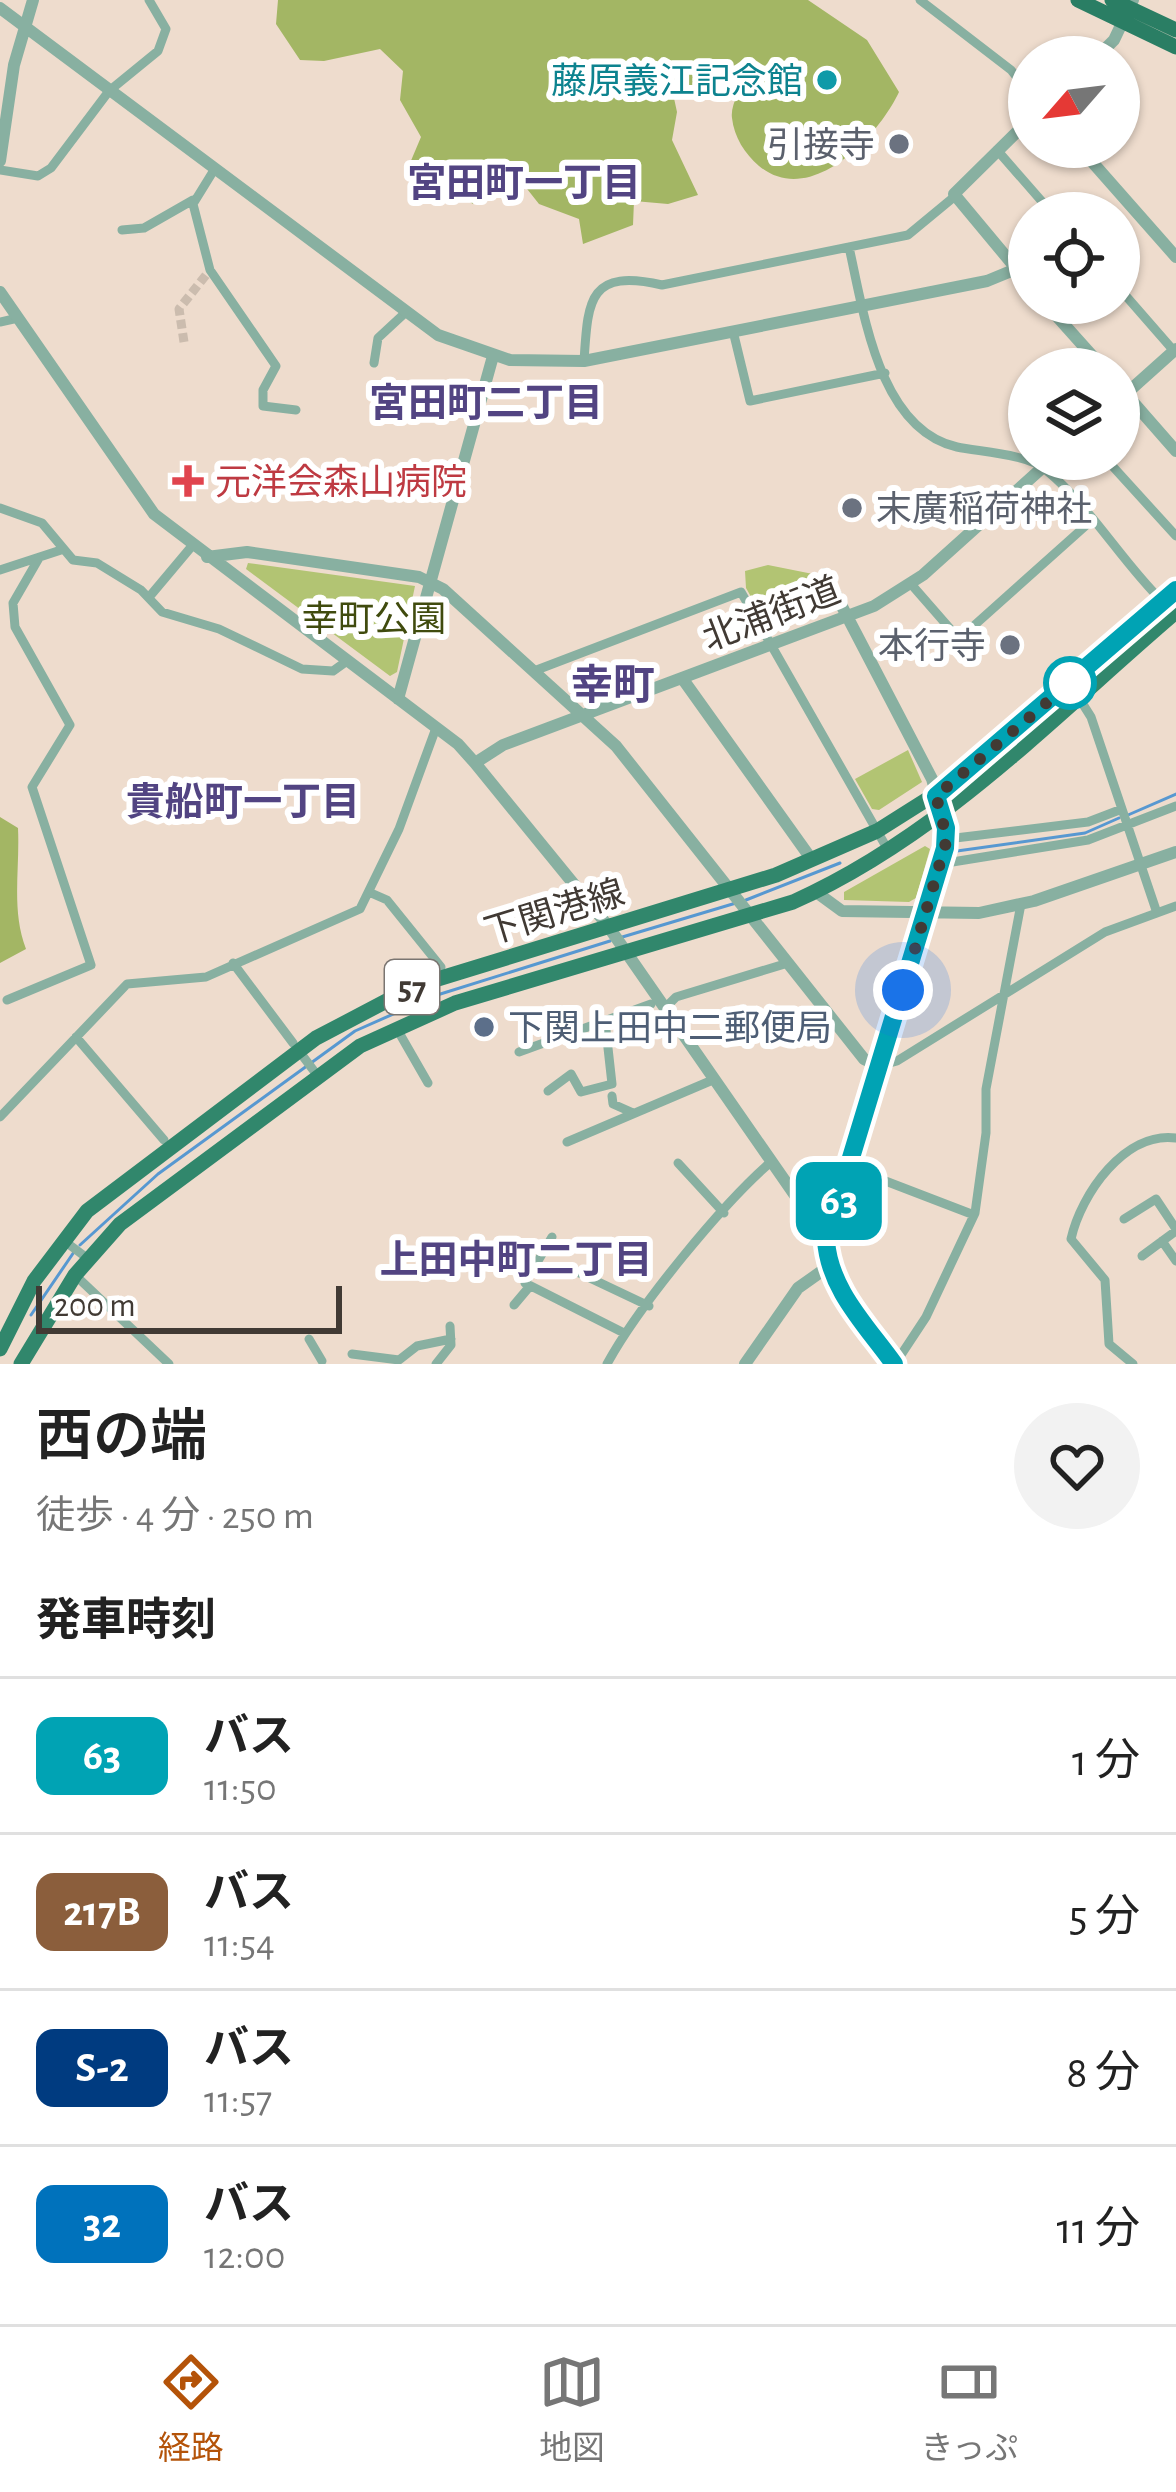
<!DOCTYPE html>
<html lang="ja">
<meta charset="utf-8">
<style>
body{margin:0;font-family:"Alegreya Sans","Noto Sans JP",sans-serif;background:#f2f2f2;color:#222;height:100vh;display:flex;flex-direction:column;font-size:45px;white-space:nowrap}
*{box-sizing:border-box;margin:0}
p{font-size:39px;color:#767676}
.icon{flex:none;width:66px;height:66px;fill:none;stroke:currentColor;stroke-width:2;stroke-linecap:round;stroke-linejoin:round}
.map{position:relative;height:1364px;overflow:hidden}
.sheet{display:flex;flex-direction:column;background:#fff;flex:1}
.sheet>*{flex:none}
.badge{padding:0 24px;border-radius:18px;font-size:42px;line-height:78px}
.needle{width:78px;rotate:242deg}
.tools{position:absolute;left:1008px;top:36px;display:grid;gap:24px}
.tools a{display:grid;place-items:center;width:132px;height:132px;border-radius:50%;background:#fff;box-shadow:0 3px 9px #0004;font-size:60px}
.scale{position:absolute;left:36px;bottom:30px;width:306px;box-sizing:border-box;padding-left:12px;border:6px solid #413a34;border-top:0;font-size:33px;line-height:42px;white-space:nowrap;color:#413a34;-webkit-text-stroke:9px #fff;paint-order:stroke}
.you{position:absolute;width:60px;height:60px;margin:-30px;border:9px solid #fff;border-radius:50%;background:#1a73e8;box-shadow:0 0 0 18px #1a73e833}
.map>.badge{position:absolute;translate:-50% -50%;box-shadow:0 0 0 6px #fff}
h2{padding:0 36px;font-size:45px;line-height:108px}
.round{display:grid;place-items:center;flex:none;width:126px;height:126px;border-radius:63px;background:#f2f2f2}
.head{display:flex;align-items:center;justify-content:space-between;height:204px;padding:0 36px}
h1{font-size:57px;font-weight:600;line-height:90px}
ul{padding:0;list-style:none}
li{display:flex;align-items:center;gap:36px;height:156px;padding:0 36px;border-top:3px solid #e0e0e0}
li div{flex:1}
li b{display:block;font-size:45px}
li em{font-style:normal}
li .badge{min-width:132px;font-weight:700;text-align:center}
.menu{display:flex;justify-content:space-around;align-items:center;height:168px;border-top:3px solid #e0e0e0;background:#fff;font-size:33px;color:#767676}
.menu a{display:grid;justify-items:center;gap:6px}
.menu .current{color:#b45309}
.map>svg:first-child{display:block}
.green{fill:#b2c473}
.forest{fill:#a3b664}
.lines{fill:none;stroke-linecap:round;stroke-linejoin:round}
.stream{stroke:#5798d1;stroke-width:3}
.minor-tunnel{stroke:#cbbcae;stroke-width:9;stroke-dasharray:9 4.5;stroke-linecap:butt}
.minor{stroke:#88b0a1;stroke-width:9}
.tertiary{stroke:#88b0a1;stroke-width:12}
.primary{stroke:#31876c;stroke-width:15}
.trunk{stroke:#2a7e64;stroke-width:15}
.line-casing{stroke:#fff;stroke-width:27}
.line{stroke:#00a3b4;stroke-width:18}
.walk{stroke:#413a34;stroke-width:12;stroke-dasharray:0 21.6}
.culture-dot{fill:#0f9aa8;stroke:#fff;stroke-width:4.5}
.worship-dot{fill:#6b7280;stroke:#fff;stroke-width:4.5}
.health-dot{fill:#e0444e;stroke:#fff;stroke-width:4.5}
.stop-dot{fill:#fff;stroke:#00a3b4;stroke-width:6}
.service-dot{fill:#5c6f8a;stroke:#fff;stroke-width:4.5}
.labels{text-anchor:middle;stroke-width:12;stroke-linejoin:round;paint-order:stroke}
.shield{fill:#fff;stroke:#7a7571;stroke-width:3}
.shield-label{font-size:33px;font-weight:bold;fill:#413a34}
.culture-label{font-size:36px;fill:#0d838f;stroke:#fff;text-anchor:end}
.worship-label{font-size:36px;fill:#5b616d;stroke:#fff;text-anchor:end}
.health-label{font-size:36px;fill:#be3a42;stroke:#fff;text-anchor:start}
.street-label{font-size:36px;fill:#413a34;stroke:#fff}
.park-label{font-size:36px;fill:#404b0e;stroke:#fff}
.service-label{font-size:36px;fill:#4e5e75;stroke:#fff;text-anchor:start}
.neighbourhood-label{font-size:39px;font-weight:bold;fill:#524482;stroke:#fff}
.quarter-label{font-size:42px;font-weight:bold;fill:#524482;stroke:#fff}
</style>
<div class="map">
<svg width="1176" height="1364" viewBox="0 0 1176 1364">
<rect width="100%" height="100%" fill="#eedccd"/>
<path class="green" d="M248,563L415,586L397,672L390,676L246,569Z
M768,565L818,575L832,610L770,630L746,588L745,571Z
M908,750L922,782L879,810L872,809L855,779Z
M925,846L930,849L916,898L909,902L844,900V892Z"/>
<path class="forest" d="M278,0H808L867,40L899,92C879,135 811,209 759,166C745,154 734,137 732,118C730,105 742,86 746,73L714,94L672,89L677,112L672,140L698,195L668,204L634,201L633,225L583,244L579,219L539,204L520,180L503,173L486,180L473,204L410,163L421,137L400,100L403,71L380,49L324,61L300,60L276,24Z
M0,817L18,828C20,870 11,910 26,949L0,963Z"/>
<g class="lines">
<path class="stream" d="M1128,815L1176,794
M957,851L1085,833L1119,818
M746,900L840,863
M619,938L736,903
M80,1245L158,1174L355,1031L434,996L610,941
M31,1315L74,1252"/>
<path class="minor-tunnel" d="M184,342L179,309L210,270"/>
<path class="minor" d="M920,0L1011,70L1029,92
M997,150L1052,213
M0,170L38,176L51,168L109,91L158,51L166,29L149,0
M214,170L193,204L210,270L276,366L263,390V406L296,410
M122,230L144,228L193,200
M849,247C864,314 879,429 957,447C981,452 1028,454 1046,470C1090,506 1122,562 1163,602
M1119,288L1174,351
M0,322L18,318
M733,331L750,401L885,373
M584,361C588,301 588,268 662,285L908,235L954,197
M374,363L378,338L405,313
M1106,459L1176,536
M0,508L42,523L73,560L97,563L141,590L162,612L219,629L302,669L333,671L347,661
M0,570L61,550
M911,584L959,639L1091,521
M150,596L192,546
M534,671L741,592L888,850
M1079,698L1091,717L1157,913
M947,839L1088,822L1122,809
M940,864L1088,840L1176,806
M371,893L387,900L441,967
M233,963L293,1043
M7,1000L91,965L32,787L70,725L15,627L13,603L39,558
M665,1008L676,997L788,963
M401,1036L428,1083
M76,1037L164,1140
M299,1051L317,1075
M519,1052L651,1004
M879,1066L897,1061L1105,932L1176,906
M548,1091L571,1074L581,1092L612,1084L605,1021
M612,1096L613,1104L631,1112
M0,1117L127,984L206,977L360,909L399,829L436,728
M567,1142L715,1079
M678,1163L724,1213
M849,1167L974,1215
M1124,1219L1156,1199L1176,1229
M552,1237L525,1283L624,1333
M63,1240L87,1258
M1162,1241L1176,1261
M1142,1256L1176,1231
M575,1271L649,1306
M75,1275L169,1364
M514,1305L530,1286
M309,1339L322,1361
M352,1354L399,1360L417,1346L451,1339
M436,1364L451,1345L450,1326
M607,1364C638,1307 722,1204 772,1161
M895,1364L926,1317L975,1213L986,1133V1089L1021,904
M1133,1364L1109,1344L1105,1280L1071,1239C1081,1194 1125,1131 1176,1138"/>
<path class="tertiary" d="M0,8L438,335L510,360L584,361L987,281L1016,269
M1097,57L1114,40L1133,0
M1029,120L954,194L1029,284
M1079,147L1176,257
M0,161L14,65L33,0
M0,292L154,514L458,744L475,763L608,926L826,1240
M1045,303L1104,369
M1119,386L1176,451
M1119,400L1176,349
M207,557L247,552L419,577L443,589L616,746L864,1059L879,1066
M825,574L932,779L947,833L826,1240C830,1289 866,1325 894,1364
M682,678L812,860
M398,699L493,356
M475,763L503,745L874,606L923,575L1052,459
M816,892L842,911L979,913L1034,901L1176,852
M745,1364L798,1288L829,1266"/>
<path class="primary" d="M0,1349L34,1281L87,1211L316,1038L415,986L776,875L877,831L953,783L1176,590
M21,1364L75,1275L120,1224L360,1046L455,1003L793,902C941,836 1054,716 1176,612"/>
<path class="trunk" d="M1078,0L1176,47
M1112,0L1176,30"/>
</g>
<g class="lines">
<defs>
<path id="line" d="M894,1364C866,1325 829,1289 826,1240L945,848L946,828L936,796L1176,590"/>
</defs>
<use href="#line" class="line-casing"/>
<use href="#line" class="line"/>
<path class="walk" d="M903,990L947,839L936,796L1070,683"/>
</g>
<circle class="culture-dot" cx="827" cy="80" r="12"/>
<g class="worship-dot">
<circle cx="899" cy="144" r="12"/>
<circle cx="852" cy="508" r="12"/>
<circle cx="1010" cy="645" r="12"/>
</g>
<path class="health-dot" d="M182 463h12v12h12v12h-12v12h-12v-12h-12v-12h12z"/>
<circle class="stop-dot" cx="1070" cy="683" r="24"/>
<circle class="service-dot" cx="484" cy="1027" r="12"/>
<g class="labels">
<rect class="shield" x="385" y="960" width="54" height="54" rx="9"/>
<g class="shield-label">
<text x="412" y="999">57</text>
</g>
<g class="culture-label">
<text x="803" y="93">藤原義江記念館</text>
</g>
<g class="worship-label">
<text x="875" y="157">引接寺</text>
<text x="876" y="521" text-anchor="start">末廣稲荷神社</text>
<text x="986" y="658">本行寺</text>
</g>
<g class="health-label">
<text x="215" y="494">元洋会森山病院</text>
</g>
<g class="street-label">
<text transform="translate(771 613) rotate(-21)" y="13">北浦街道</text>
<text transform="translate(554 911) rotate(-17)" y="13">下関港線</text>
</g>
<g class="park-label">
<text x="374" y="631">幸町公園</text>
</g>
<g class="service-label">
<text x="508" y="1040">下関上田中二郵便局</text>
</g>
<g class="neighbourhood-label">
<text x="524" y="196">宮田町一丁目</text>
<text x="486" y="416">宮田町二丁目</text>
<text x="243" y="815">貴船町一丁目</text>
<text x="516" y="1273">上田中町二丁目</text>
</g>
<g class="quarter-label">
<text x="613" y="699">幸町</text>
</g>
</g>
</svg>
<div class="tools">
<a><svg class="needle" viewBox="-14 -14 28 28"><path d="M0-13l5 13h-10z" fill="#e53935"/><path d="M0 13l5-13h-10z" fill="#767676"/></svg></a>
<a><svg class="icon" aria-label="locate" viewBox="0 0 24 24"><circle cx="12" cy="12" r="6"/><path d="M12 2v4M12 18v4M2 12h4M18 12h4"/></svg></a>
<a><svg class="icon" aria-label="layers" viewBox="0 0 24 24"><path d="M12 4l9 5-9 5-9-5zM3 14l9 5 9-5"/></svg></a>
</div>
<div class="scale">200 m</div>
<div class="you" style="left:903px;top:990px"></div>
<b class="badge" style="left:839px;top:1201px;background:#00a3b4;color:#fff">63</b>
</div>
<section class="sheet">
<div class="head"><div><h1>西の端</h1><p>徒歩 · 4 分 · 250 m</p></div><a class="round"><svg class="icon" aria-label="heart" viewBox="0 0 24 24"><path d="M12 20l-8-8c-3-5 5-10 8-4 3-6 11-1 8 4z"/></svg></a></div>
<h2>発車時刻</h2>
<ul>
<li><span class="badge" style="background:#00a3b4;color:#fff">63</span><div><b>バス</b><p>11:50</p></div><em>1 分</em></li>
<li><span class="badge" style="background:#8b5e3c;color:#fff">217B</span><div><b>バス</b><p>11:54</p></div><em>5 分</em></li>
<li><span class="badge" style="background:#003b80;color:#fff">S-2</span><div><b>バス</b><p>11:57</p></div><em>8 分</em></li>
<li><span class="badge" style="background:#0072bc;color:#fff">32</span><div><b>バス</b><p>12:00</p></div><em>11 分</em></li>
</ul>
</section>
<nav class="menu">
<a class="current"><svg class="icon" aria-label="directions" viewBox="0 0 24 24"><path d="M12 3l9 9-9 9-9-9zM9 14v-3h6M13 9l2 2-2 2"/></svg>経路</a>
<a><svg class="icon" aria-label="map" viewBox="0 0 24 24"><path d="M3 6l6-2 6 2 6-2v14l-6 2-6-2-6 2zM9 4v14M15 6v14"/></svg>地図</a>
<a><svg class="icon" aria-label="tickets" viewBox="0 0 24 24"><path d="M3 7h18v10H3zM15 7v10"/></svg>きっぷ</a>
</nav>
